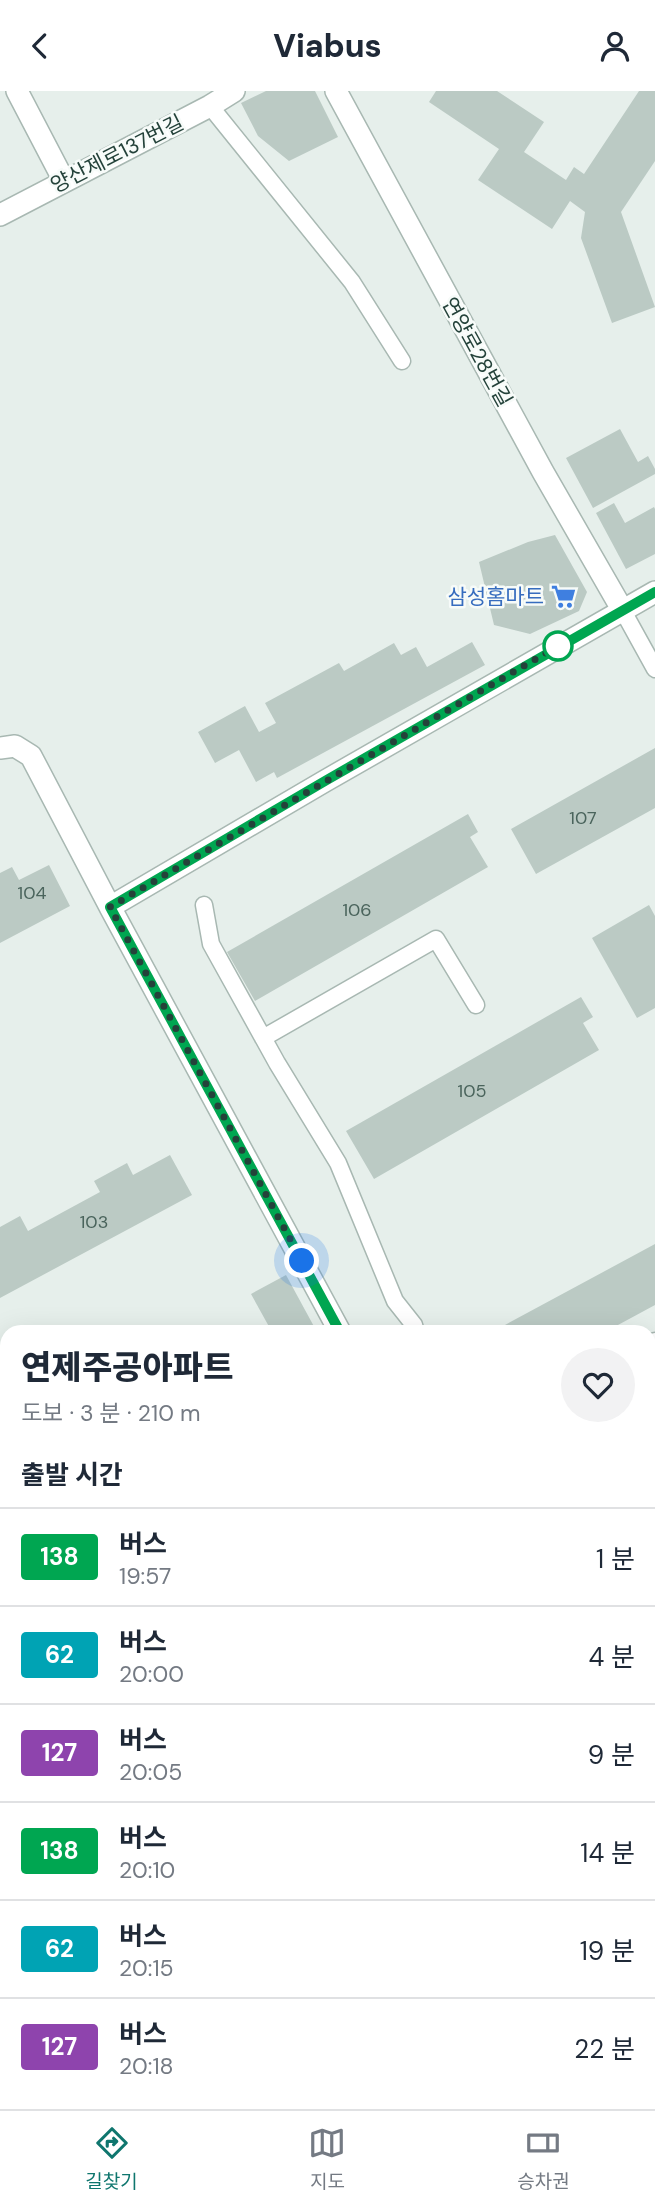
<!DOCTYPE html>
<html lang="ko">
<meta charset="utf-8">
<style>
body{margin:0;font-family:"DM Sans","Noto Sans KR",sans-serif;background:#f2f2f3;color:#1f2937;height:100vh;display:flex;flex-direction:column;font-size:26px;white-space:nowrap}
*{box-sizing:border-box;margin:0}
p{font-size:23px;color:#747a83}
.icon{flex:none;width:38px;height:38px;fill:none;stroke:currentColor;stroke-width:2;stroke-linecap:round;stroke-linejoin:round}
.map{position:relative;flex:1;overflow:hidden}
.drawer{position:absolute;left:0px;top:1234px;width:656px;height:786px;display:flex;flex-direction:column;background:#fff;border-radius:21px 21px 0 0;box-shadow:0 7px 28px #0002}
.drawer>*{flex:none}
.badge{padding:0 14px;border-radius:5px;font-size:24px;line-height:46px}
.you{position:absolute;width:35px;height:35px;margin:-18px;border:5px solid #fff;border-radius:50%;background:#1a73e8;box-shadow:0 0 0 10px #1a73e833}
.map>.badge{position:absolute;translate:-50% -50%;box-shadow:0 0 0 4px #fff}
h2{padding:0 21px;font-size:26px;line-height:63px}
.round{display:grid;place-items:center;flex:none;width:74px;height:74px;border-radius:37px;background:#f2f2f3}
.summary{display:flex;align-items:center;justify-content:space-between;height:119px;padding:0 21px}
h1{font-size:33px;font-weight:800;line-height:52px}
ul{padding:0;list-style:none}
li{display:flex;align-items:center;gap:21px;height:98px;padding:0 21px;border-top:2px solid #e0e1e3}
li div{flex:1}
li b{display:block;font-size:26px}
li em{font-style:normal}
li .badge{min-width:77px;font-weight:700;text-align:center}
header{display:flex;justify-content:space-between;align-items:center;height:91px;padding:0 21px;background:#fff;font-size:32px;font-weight:800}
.menu{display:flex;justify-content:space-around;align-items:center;height:98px;border-top:2px solid #e0e1e3;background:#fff;font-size:19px;color:#747a83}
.menu a{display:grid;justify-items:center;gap:4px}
.menu .selected{color:#0f766e}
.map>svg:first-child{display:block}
.built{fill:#d4dfda}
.forest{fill:url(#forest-firs)}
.building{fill:#bbcac4}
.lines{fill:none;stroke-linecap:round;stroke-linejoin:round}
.service-casing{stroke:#a8b8b2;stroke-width:19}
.minor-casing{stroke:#a8b8b2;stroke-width:24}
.service{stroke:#fff;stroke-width:16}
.minor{stroke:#fff;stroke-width:21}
.line-casing{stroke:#fff;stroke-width:16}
.line{stroke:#00a651;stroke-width:10}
.walk{stroke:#24423a;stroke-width:7;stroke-dasharray:0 12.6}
.stop-dot{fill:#fff;stroke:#00a651;stroke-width:3.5}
.labels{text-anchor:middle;stroke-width:5;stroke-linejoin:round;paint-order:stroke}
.number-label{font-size:18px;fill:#4a645c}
.street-label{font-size:21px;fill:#24423a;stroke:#f7fbf9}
.shop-label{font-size:21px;fill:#366cbe;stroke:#f7fbf9;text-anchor:end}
</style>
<header><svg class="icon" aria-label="back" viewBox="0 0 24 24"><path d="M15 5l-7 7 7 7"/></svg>Viabus<svg class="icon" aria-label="person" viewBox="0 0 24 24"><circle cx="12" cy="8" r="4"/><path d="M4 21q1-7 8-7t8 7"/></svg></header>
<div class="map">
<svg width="655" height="2018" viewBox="0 0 655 2018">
<defs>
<pattern id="forest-firs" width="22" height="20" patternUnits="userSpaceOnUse" patternTransform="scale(1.75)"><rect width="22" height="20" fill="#bfe0c8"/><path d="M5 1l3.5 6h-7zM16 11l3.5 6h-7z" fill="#a4c1ad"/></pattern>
</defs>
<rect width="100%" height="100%" fill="#e6efeb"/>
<path class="built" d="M26,2012H552L559,2018H25Z"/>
<path class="forest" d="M553,2013H628L630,2018H559Z"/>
<path class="building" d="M266,0H315L338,46L289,70L258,45L241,12Z
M436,0H497L544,31L524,61L566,89L574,76L584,83L639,0H655V70L621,121L655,216L612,232L581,147L585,121L570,110L552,138L478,89L499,58L429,11Z
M620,338L638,371L648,365L655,378V383L593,417L566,367Z
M614,412L625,432L654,416L655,418V463L626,478L596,422Z
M555,444L587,501L579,520L530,543L494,534L479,471L528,451Z
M472,551L485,574L277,687L274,681L256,691L239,659L215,672L198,641L245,615L259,641L276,632L265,612L339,572L344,580L394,552L401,564L416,556L427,576Z
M655,657V717L536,783L511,738Z
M468,723L478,741L470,746L488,776L255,910L227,861Z
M49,774L70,815L0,852V782L12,776L19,789Z
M649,814L655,825V917L637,927L592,847Z
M581,906L593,926L583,932L599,959L374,1088L346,1040Z
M170,1064L192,1104L0,1207V1136L20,1125L28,1140L100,1101L94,1090L127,1072L133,1084Z
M655,1153V1214L605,1241H492Z
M286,1184L317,1241H272L251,1203Z
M7,1422V1491L0,1495V1443L2,1442L0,1426Z
M655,1466V1571L649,1569V1474Z
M409,2012H496L485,2018H404L402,2016Z
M511,2012H540L545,2018H501Z"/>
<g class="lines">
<defs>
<path id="service" d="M210,15L352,191L402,270
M623,520L655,578
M204,814L211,853L277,972L338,1072L395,1210L414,1234L416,1241
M263,947L436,848L476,914
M649,1252L655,1250"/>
<path id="minor" d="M17,0L64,90
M336,0L543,381L623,520
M0,124L210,15L234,0
M0,657L15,655L31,665L110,816
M340,1241L110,816L325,690L655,501
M649,1391L655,1388
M0,1609L7,1625
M649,1786L655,1797
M0,1850L7,1826
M649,1861L655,1859"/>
</defs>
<use href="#service" class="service-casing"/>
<use href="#minor" class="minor-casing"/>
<use href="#service" class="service"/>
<use href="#minor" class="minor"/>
</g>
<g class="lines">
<defs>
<path id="line" d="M340,1241L110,816L325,690L655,501"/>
</defs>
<use href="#line" class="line-casing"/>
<use href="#line" class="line"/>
<path class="walk" d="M302,1170L110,816L558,555"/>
</g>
<defs>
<symbol id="supermarket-bare" viewBox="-9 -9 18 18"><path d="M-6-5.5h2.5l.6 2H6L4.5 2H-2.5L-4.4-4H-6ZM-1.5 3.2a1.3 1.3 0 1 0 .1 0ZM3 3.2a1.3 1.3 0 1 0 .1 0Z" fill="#3f7fe0" stroke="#f7fbf9" stroke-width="2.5" paint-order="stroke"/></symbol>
</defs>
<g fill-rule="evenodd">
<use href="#supermarket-bare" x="546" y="488" width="35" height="35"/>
</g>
<circle class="stop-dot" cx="558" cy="555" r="14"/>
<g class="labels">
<g class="number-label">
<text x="583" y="733">107</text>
<text x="32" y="808">104</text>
<text x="357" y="825">106</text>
<text x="472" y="1006">105</text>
<text x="94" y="1137">103</text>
</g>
<g class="street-label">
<text transform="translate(117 63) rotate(-27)" y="7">양산제로137번길</text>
<text transform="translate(477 261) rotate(61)" y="7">연양로28번길</text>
</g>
<g class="shop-label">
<text x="544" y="513">삼성홈마트</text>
</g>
</g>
</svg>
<div class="you" style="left:302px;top:1170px"></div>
<section class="drawer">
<div class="summary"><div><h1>연제주공아파트</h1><p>도보 · 3 분 · 210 m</p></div><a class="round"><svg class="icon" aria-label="heart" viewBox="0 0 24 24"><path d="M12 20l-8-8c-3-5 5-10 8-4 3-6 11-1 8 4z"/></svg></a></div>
<h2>출발 시간</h2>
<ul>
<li><span class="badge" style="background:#00a651;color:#fff">138</span><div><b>버스</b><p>19:57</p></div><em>1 분</em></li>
<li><span class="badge" style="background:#00a3b4;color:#fff">62</span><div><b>버스</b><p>20:00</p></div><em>4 분</em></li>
<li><span class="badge" style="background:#8e44ad;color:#fff">127</span><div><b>버스</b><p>20:05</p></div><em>9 분</em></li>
<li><span class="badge" style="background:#00a651;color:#fff">138</span><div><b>버스</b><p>20:10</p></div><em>14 분</em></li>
<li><span class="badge" style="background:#00a3b4;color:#fff">62</span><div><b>버스</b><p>20:15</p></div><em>19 분</em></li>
<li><span class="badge" style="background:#8e44ad;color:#fff">127</span><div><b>버스</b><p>20:18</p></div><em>22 분</em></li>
</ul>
</section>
</div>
<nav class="menu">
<a class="selected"><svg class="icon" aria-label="directions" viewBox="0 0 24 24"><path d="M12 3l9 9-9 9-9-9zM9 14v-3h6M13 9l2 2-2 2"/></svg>길찾기</a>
<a><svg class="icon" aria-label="map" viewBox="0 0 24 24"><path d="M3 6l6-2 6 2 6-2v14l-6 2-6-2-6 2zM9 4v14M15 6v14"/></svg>지도</a>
<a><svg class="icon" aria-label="tickets" viewBox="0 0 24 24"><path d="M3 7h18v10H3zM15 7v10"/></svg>승차권</a>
</nav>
